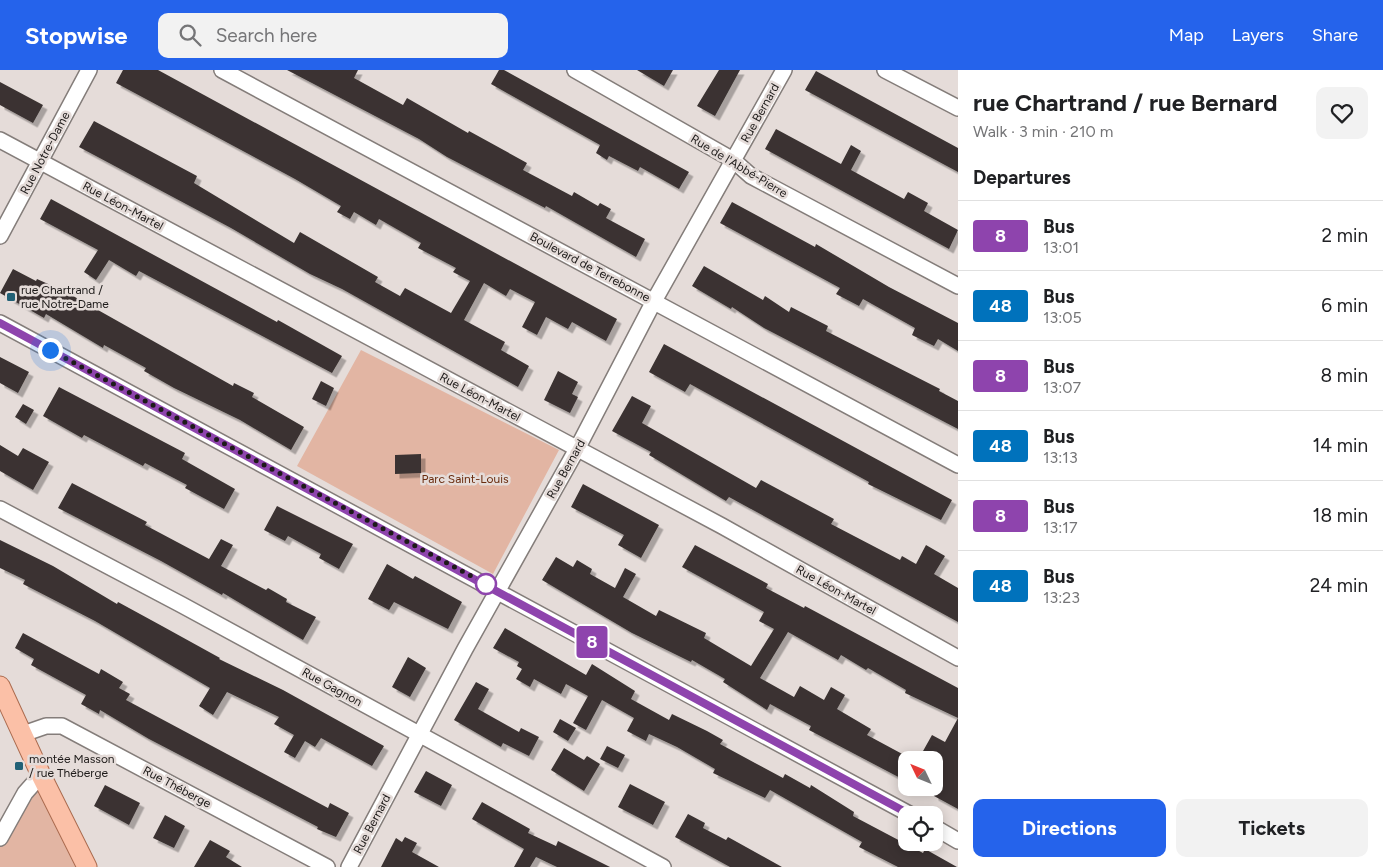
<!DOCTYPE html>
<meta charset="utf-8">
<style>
body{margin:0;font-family:Figtree,sans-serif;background:#f2f2f2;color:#202124;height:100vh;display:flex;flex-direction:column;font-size:19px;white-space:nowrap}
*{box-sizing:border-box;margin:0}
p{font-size:16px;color:#757577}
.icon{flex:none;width:28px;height:28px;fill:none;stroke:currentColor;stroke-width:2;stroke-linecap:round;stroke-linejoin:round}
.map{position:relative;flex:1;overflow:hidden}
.details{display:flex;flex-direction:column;background:#fff;width:425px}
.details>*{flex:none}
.badge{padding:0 10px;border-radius:4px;font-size:18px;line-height:32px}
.needle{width:32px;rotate:313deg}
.buttons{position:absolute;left:898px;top:681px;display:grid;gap:10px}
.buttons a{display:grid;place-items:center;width:45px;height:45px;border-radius:10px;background:#fff;box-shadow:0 2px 12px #0003;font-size:25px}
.you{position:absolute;width:25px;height:25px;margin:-12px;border:4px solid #fff;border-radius:50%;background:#1a73e8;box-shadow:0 0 0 8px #1a73e833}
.map>.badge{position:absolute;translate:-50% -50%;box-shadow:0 0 0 2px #fff}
h2{padding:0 15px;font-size:19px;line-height:45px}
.round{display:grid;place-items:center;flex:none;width:52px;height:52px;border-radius:10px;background:#f2f2f2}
.head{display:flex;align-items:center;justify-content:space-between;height:85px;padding:0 15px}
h1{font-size:24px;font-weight:700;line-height:38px}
.primary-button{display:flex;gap:10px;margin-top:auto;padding:10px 15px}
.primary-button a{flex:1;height:58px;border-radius:10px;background:#2563eb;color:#fff;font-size:20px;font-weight:700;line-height:58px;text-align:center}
.primary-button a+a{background:#f2f2f2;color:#202124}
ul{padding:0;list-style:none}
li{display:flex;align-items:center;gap:15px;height:70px;padding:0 15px;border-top:1px solid #e0e0e0}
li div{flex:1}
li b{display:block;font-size:19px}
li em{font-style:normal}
li .badge{min-width:55px;font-weight:700;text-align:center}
header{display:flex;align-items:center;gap:30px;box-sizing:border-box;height:70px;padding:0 25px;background:#2563eb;color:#fff}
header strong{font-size:24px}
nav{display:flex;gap:28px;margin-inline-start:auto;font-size:18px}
.search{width:350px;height:45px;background:#f2f2f2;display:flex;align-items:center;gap:12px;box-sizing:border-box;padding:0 18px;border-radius:10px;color:#757577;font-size:19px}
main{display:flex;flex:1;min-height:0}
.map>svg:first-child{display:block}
.green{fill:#e2b5a3}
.building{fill:#3a3331;filter:url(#shadow)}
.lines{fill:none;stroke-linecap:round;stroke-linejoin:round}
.minor-casing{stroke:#847d7a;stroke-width:18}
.major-casing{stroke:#ab6b4f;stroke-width:21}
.minor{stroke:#fff;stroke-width:15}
.major{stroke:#fbc0a7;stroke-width:19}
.line-casing{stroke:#fff;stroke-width:11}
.line{stroke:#8e44ad;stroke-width:8}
.walk{stroke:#1d1a19;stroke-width:5;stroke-dasharray:0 9}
.poi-dot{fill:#216176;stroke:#e5dcd9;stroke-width:2}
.stop-dot{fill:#fff;stroke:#8e44ad;stroke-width:2.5}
.labels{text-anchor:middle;stroke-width:5;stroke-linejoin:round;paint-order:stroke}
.street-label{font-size:12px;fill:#1d1a19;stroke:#e5dcd9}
.poi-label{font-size:12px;fill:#1d1a19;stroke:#e5dcd9;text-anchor:start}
.park-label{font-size:12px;fill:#6a2c0e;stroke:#e5dcd9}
</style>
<header>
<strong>Stopwise</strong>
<div class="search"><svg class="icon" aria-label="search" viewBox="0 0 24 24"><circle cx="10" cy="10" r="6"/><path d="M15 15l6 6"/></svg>Search here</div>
<nav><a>Map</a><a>Layers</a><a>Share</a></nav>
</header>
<main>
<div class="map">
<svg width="958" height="797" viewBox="0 0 958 797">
<defs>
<filter id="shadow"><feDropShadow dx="4.5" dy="4.5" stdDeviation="0" flood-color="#0004"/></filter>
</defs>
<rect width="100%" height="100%" fill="#e5dcd9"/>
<path class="green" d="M361,280L559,380L493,504L297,396Z
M36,709L87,797H0V768Z"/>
<path class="building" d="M123,0H158L617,249L606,271L572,252L568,259L546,247L537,265L522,257L535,232L510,219L506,226L484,213L464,250L505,272L501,280L529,296L518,317L342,219L310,204L231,158L79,77L94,51L197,106L194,113L294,173L300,162L378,207L375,212L400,226L405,218L451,243L470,211L453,202L456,198L418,178L421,173L379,149L376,155L354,142L350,149L337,142L341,136L295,109L116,13Z
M287,0H358L354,8L403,35L407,28L468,63L469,61L527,93L523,100L572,126L574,122L598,136L600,133L611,139L606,148L645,169L636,187L546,136L545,138L447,87L419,69Z
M499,0H504L689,102L679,119L640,97L638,101L609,86L607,90L596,83L600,75L491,14Z
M637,0H673L664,16Z
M719,0H740L715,46L697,36Z
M816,1L958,78V102L805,20Z
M0,12L43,35L33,53L0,35Z
M776,59L841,94L851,75L861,81L851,100L904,129L908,122L928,133L924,141L958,160L949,179L765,79Z
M51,129L277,252L278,250L342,286L332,303L139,201L136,206L109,190L96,210L84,202L98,180L40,149Z
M732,132L815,177L816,174L889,217L958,253V281L938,269L934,276L912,265L915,258L863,229L859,236L836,224L840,218L720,153Z
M704,196L763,230L765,226L789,242L791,237L828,256L826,261L940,319L939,321L958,331V359L764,258L732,237L731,239L692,216Z
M13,199L36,211L37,209L66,222L233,316L234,313L254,323L252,327L304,357L291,380L240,350L174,318L144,301L146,298L104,275L103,278L46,244L44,248L0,223Z
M664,274L952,430L941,450L868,414L869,412L690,314L685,322L649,302Z
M0,287L29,302L18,323L0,313Z
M558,301L578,312L572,324L578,327L570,343L544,330Z
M321,311L334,318L326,336L312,329Z
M59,317L185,383L182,389L235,419L224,439L185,418L187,415L145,393L143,396L84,365L82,368L43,346Z
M632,326L651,336L642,353L756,418L761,410L834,449L831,454L900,490L902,486L916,494L926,475L945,486L934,504L958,518V552L729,427L726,431L649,385L651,382L612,361Z
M23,334L34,340L26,354L15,347Z
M0,375L18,386L23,378L49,392L33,420L0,401Z
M421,384V403L395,404V385Z
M72,413L147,452L145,455L209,489L221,469L233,475L221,496L266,520L268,518L287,529L286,532L316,547L303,570L223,523L222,525L161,491L58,438Z
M583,414L659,455L641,488L618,475L624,465L571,437Z
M277,436L353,474L339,499L319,488L321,484L288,466L285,471L264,460Z
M0,470L53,496L117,534L118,532L162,556L220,588L219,589L283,620L384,676L372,696L321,668L315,677L305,671L295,688L284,682L294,665L274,654L279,647L227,622L213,645L199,636L210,618L95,551L23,514L25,510L0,498Z
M695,475L768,514L766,518L804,538L805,536L958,618V739L934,726V690H918L932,665L945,672L958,648L905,623L906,620L868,598L866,600L841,585L838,590L788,562L760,608L794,627L800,616L824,630L831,617L845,625L837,639L871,659L867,665L906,686V711L809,660L811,656L770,634L767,640L723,612L725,609L692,590L691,592L632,563L542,510L556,487L573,497L577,490L592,499L590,504L615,518L625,498L636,504L623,527L656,546L659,540L706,563L704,568L751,596L774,559L759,551L764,542L682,497Z
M387,494L413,509L415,506L462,532L448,559L394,532L389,540L368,529Z
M505,558L586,605L592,594L635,621L631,629L669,650L672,644L707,661L723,670L720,674L755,693L783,708L785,704L810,718L811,715L854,742L853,746L923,783L925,779L957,797H898L859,777L862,772L770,720L765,728L713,703L715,699L677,677L649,664L646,671L627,661L634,648L602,630L586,660L573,653L588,626L566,614L561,624L534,609L530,617L516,609L522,599L517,596L519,592L493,578Z
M23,563L99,604L101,599L123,612L119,618L130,624L126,630L328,738L330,733L349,743L336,767L317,759L318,757L149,669L100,640L99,644L81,634L86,625L31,595L34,589L15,578Z
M408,587L426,598L410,627L392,617Z
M476,612L489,619L478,639L519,662L521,658L539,667L529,686L503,673L501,677L454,650Z
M560,649L576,658L568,671L553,662Z
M607,676L625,685L618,698L600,689Z
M564,678L584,690L587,686L600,694L584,721L551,700Z
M426,701L452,715L441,736L414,722Z
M630,714L665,732L653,755L618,737Z
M105,715L140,733L129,755L94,736Z
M482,732L530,759L528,763L556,776L558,771L610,797H557L536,787L530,797H514L524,779L472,749Z
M688,744L705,753L703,758L726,770L728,767L782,797H730L675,767Z
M165,745L185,756L174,778L153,768Z
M405,767L417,773L412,782L439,797H381L396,768L402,772Z
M210,770L230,781L226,787L242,797H194Z"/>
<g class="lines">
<defs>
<path id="minor" d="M222,0L958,395
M575,0L733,90L751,106L958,216
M885,0L958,38
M0,70L722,456L958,588
M0,166L89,0
M0,253L911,745
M0,439L182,535L663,797
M23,664L46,656H62L327,797
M934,757L958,771
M0,768L25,723L41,705
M349,797L465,579L577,379L654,231L784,0"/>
<path id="major" d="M0,616L41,705L87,797"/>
</defs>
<use href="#minor" class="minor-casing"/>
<use href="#major" class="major-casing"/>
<use href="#minor" class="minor"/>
<use href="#major" class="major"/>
</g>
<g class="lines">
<defs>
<path id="line" d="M0,253L911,745"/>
</defs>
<use href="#line" class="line-casing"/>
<use href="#line" class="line"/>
<path class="walk" d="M50,280L486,514"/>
</g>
<g class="poi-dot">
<rect x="6" y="222" width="10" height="10" rx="2.5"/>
<rect x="14" y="691" width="10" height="10" rx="2.5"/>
</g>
<circle class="stop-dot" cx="486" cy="514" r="10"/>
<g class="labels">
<g class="street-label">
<text transform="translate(760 43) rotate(-61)" y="4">Rue Bernard</text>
<text transform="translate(45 83) rotate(-62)" y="4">Rue Notre-Dame</text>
<text transform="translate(739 96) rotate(31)" y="4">Rue de l'Abbé-Pierre</text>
<text transform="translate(123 136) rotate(28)" y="4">Rue Léon-Martel</text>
<text transform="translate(590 197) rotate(28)" y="4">Boulevard de Terrebonne</text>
<text transform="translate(480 327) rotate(28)" y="4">Rue Léon-Martel</text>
<text transform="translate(566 399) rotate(-61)" y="4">Rue Bernard</text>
<text transform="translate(836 520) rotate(29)" y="4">Rue Léon-Martel</text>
<text transform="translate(332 617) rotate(29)" y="4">Rue Gagnon</text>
<text transform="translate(177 717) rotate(28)" y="4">Rue Théberge</text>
<text transform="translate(372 754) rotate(-62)" y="4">Rue Bernard</text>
</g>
<g class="poi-label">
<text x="21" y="224">rue Chartrand /<tspan x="21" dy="14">rue Notre-Dame</tspan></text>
<text x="29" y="693">montée Masson<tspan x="29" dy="14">/ rue Théberge</tspan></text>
</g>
<g class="park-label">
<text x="465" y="413">Parc Saint-Louis</text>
</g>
</g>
</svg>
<div class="buttons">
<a><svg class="needle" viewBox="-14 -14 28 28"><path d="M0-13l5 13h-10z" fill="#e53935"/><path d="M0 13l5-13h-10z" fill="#757577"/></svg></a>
<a><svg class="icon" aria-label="locate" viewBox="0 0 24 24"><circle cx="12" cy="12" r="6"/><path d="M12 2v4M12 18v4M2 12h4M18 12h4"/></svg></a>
</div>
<div class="you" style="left:50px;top:280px"></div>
<b class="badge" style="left:592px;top:572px;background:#8e44ad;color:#fff">8</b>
</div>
<section class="details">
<div class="head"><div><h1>rue Chartrand / rue Bernard</h1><p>Walk · 3 min · 210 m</p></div><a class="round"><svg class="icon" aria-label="heart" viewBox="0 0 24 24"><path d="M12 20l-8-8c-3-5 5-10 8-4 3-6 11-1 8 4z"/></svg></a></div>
<h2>Departures</h2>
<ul>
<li><span class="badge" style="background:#8e44ad;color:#fff">8</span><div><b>Bus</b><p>13:01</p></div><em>2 min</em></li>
<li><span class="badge" style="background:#0072bc;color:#fff">48</span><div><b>Bus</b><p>13:05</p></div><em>6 min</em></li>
<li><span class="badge" style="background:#8e44ad;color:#fff">8</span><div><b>Bus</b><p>13:07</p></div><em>8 min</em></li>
<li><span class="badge" style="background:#0072bc;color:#fff">48</span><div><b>Bus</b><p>13:13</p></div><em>14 min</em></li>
<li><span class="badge" style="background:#8e44ad;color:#fff">8</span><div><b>Bus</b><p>13:17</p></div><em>18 min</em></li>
<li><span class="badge" style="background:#0072bc;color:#fff">48</span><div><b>Bus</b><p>13:23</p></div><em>24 min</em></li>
</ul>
<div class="primary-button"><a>Directions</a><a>Tickets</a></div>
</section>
</main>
